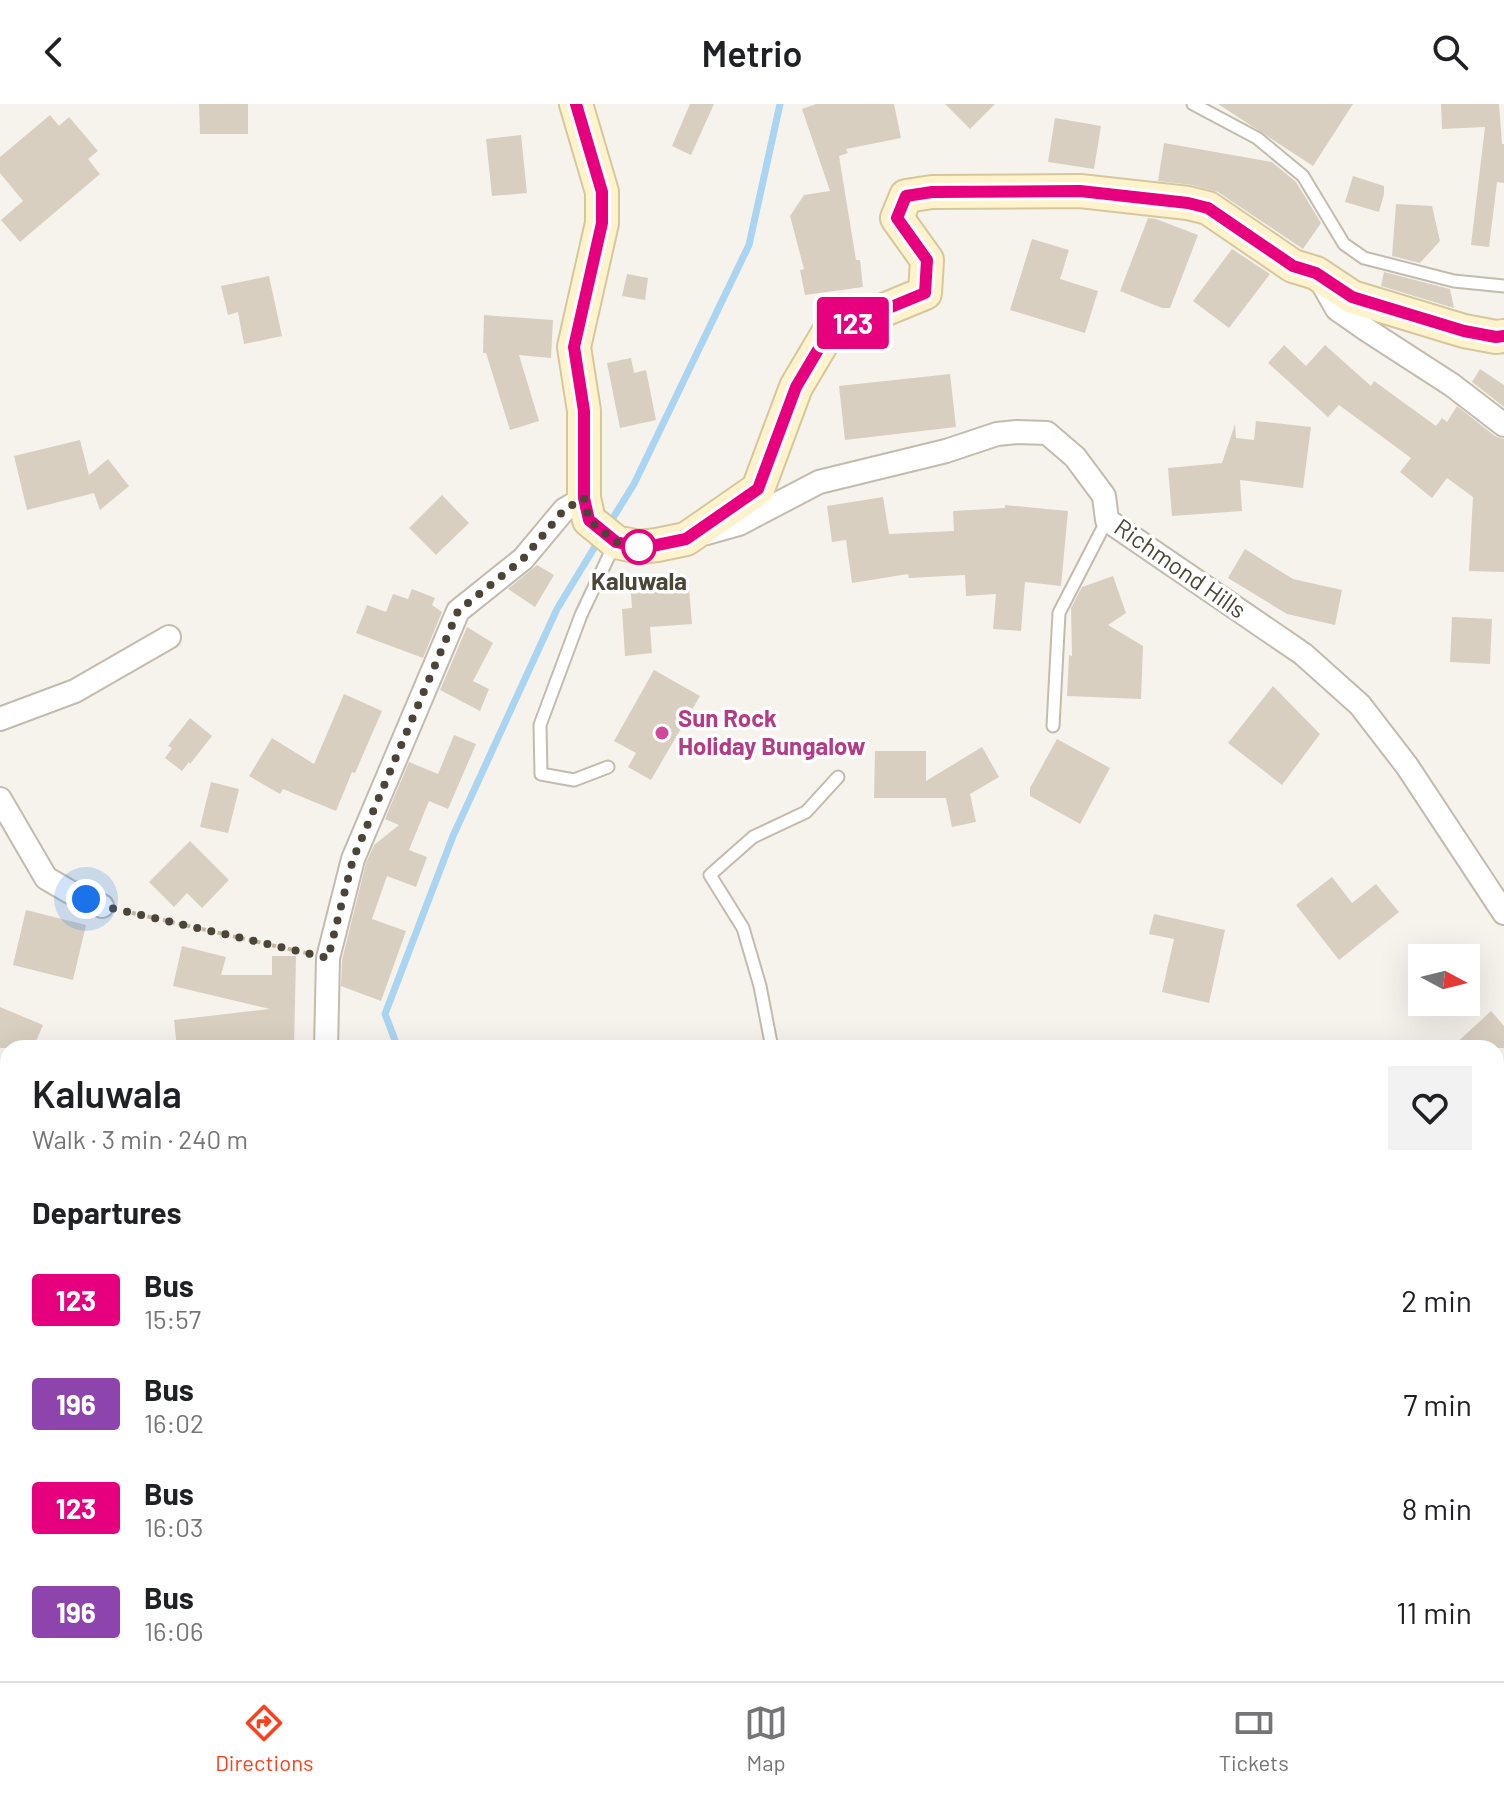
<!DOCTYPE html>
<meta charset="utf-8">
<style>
body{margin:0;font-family:Barlow,sans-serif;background:#f2f2f2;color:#202124;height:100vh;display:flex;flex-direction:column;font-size:30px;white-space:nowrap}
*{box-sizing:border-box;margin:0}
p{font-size:26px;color:#757577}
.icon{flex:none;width:44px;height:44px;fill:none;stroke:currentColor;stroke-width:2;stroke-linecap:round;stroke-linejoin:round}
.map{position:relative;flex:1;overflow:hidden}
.sheet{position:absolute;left:0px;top:936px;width:1504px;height:642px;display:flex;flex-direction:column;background:#fff;border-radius:24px 24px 0 0;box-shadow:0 8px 32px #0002}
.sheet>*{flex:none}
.badge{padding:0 16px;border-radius:6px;font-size:28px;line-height:52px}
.needle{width:52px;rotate:97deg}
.tools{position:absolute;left:1408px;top:840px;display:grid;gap:16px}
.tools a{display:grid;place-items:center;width:72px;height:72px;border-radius:0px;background:#fff;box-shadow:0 8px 32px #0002;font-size:40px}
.you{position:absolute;width:40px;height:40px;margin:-20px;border:6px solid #fff;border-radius:50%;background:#1a73e8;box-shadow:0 0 0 12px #1a73e833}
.map>.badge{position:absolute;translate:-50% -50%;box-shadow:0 0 0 4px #fff}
h2{padding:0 32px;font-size:30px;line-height:72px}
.round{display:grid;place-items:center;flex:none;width:84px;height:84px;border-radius:0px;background:#f2f2f2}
.headline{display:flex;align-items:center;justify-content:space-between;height:136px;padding:0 32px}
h1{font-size:38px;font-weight:600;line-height:60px}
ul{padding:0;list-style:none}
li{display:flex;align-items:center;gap:24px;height:104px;padding:0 32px}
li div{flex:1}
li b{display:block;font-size:30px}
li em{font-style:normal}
li .badge{min-width:88px;font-weight:700;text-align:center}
header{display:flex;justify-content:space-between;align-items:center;height:104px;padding:0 32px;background:#fff;font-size:36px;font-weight:600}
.dock{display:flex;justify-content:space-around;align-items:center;height:112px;border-top:2px solid #e0e0e0;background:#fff;font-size:22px;color:#757577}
.dock a{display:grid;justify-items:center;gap:4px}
.dock .active{color:#fc3f1d}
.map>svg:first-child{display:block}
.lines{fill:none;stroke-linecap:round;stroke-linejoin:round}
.stream{stroke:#a9d4f2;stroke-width:7}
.building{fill:#d8cfc1}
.lane-casing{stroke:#c2bbae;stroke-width:15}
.street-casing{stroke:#c2bbae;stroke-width:26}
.secondary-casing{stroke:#d6c79b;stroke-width:36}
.path{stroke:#c4b79f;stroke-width:4;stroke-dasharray:4 4;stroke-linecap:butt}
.lane{stroke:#fff;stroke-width:11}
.street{stroke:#fff;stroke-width:22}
.secondary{stroke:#fff3cd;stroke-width:32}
.line-casing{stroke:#fff;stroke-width:18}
.line{stroke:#e6007e;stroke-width:12}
.walk{stroke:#4b4439;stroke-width:8;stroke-dasharray:0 14.4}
.stop-dot{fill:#fff;stroke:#e6007e;stroke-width:4}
.hotel-dot{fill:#d1479c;stroke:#fff;stroke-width:3}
.labels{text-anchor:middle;stroke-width:7;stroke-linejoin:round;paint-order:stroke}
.street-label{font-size:24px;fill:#4b4439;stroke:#fff}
.stop-label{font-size:24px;font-weight:bold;fill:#4b4439;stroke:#fff}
.hotel-label{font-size:24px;font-weight:bold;fill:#b23c85;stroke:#fff;text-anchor:start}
</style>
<header><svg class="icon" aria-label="back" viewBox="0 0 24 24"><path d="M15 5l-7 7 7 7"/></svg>Metrio<svg class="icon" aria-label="search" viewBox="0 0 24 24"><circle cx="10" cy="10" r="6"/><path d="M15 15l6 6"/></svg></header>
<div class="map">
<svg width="1504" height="1577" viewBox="0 0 1504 1577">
<rect width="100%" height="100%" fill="#f6f3ec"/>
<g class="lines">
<path class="stream" d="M608,422L634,380L749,141L780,0
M398,944L385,910L453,732L557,505L599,436"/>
</g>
<path class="building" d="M199,0H248V30H200Z
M690,0H714L691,51L672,42Z
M816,0H894L901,34L846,45L848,49L839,52L856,156H860L863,183L805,191L800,166L804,165L790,112L804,91L830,87L802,5Z
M945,0H995L970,25Z
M1218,0H1353L1313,62Z
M1441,0H1499L1502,40H1504V79L1497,78L1489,143L1471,141L1485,23L1442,25Z
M50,11L59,22L69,13L98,47L88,55L100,70L20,138L1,116L23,97L0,69V53Z
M1055,14L1101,22L1094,65L1048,58Z
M521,31L527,89L492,92L486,35Z
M1164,39L1272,58L1296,78L1321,119L1303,145L1218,88L1192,81L1158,77Z
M1353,72L1384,82V90L1379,108L1345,98Z
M1396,100L1432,102L1440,137L1420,159L1392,152Z
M1148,114L1156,115L1198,131L1170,204H1162L1120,187Z
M1032,135L1069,146L1060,175L1098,187L1085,229L1010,206Z
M1232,145L1270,170L1229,224L1193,197Z
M1384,168L1450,185L1454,204L1381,182Z
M627,170L648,174L645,196L622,192Z
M269,172L282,232L244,240L238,208L228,211L221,182Z
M484,211L553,216L551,254L519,251L539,317L510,326L486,249H483Z
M1284,241L1306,262L1325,241L1371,282L1374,277L1436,322L1442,314L1447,318L1457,302L1495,332L1504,335V468L1469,467L1473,393L1447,374L1432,394L1400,368L1411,354L1339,301L1328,313L1268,259Z
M631,254L634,269L646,266L656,316L620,324L607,259Z
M1480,265L1504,281V303L1472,278Z
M950,270L956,323L845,336L839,282Z
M1256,317L1311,323L1303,384L1240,376L1242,407L1172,412L1168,364L1222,359L1235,320L1236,334L1254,336Z
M80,336L89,371L108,355L129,382L100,406L94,389L27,406L14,352Z
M442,391L469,419L436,451L409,424Z
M883,393L889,430L954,427L953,407L1005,404V401L1068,407L1061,482L1025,478L1021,527L993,525L996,490L966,492L965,471L909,474L908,470L852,479L846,436L832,438L827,402Z
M1245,445L1293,475L1342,486L1335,521L1287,510L1228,474Z
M537,461L554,471L535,503L508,485Z
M688,472L692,520L650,523L652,549L625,552L622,505L632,504L630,477Z
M1113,472L1126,509L1108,521L1143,542L1141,595L1067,592L1069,551L1072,552L1071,504L1082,483Z
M412,485L435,494L432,501L442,508L423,554L356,529L367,501L386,508L393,490L408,495Z
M1452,513L1492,515L1490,560L1450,558Z
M467,523L493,539L473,577L489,585L480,607L440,586Z
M654,566L700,592L651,676L628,663L636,649L614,637Z
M1273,582L1320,630L1282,681L1228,639Z
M344,590L382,607L355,669L352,668L336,707L283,685L280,690L249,672L272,634L314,660Z
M190,614L212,632L190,660L189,658L182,667L165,654L172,644L168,642Z
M454,631L476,640L448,705L429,697L409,746L427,753L416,783L387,772L372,815L406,827L381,897L341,882L342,856L366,759L374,741L399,721L385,715L409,658L438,670Z
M1057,635L1110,664L1080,720L1030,692V684Z
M982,643L999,673L970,690L976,718L952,723L946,694H874L875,647H926V677Z
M211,678L239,685L228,729L200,723Z
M190,737L229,776L202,804L187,789L174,803L149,778Z
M1332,773L1352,799L1376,780L1399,808L1339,856L1296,801Z
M26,806L86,821L73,876L13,861Z
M1154,810L1225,826L1209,899L1162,888L1174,835L1149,830Z
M182,842L226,853L221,871H272V852H296L294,944H177L174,916L270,905L173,882Z
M0,903L43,921L33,944H0Z
M1491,907L1504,922V944H1451Z"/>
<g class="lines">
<defs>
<path id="lane" d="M1193,0L1257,34L1303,72L1344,140L1364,154L1454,177L1504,182
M1053,622L1059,509L1107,416
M608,663L574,676L541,670L540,621L581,511L615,439
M772,944L760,882L743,824L710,771L753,733L806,708L838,673
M0,1351L8,1353
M905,1570L915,1577"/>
<path id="street" d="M1321,177L1337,205L1367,226L1452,281L1504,321
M707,429L739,420L819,378L946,347L997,330L1017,328L1047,329L1075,353L1104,392L1107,416L1303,550L1360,601L1407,662L1504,809
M0,615L75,587L169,533
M0,695L46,774L70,788L102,802
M326,944L328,854L353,755L458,507L523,455L564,406L584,394
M1496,1196L1504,1198
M1496,1520L1504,1531
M160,1570L165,1577
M411,1570L416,1577
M1230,1570L1233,1577
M1500,1577L1504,1575"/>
<path id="secondary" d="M576,0L602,88V119L574,243L584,307V394L589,416L616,438L639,443L657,441L686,435L758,385L796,283L828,229L925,189L927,156L897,114L906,92L932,88L1080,87L1188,99L1208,104L1293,162L1316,169L1352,193L1464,227L1496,233L1504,232"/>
</defs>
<use href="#lane" class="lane-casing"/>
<use href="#street" class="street-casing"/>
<use href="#secondary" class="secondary-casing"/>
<path class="path" d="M124,807L306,849"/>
<use href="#lane" class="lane"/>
<use href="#street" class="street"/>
<use href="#secondary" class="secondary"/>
</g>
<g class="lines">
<defs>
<path id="line" d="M576,0L602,88V119L574,243L584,307V394L589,416L616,438L639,443L657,441L686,435L758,385L796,283L828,229L925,189L927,156L897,114L906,92L932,88L1080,87L1188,99L1208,104L1293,162L1316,169L1352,193L1464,227L1496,233L1504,232"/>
</defs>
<use href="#line" class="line-casing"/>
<use href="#line" class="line"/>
<path class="walk" d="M86,795L102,802L328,854L353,755L458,507L523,455L564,406L584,394L589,416L616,438L639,443"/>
</g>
<circle class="stop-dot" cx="639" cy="443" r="16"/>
<circle class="hotel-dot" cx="662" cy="629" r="8"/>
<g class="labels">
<g class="street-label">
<text transform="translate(1180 465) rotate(35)" y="8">Richmond Hills</text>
</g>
<g class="stop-label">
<text x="639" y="486">Kaluwala</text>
</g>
<g class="hotel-label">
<text x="678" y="623">Sun Rock<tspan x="678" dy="28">Holiday Bungalow</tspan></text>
</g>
</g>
</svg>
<div class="tools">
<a><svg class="needle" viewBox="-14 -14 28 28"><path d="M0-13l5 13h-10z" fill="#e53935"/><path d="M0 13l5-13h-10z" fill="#757577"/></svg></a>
</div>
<div class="you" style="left:86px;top:795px"></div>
<b class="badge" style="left:853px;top:219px;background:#e6007e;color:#fff">123</b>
<section class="sheet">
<div class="headline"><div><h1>Kaluwala</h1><p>Walk · 3 min · 240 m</p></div><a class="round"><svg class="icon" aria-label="heart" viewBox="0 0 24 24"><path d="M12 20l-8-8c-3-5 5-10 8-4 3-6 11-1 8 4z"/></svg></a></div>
<h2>Departures</h2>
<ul>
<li><span class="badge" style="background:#e6007e;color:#fff">123</span><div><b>Bus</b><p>15:57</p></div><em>2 min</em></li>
<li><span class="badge" style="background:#8e44ad;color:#fff">196</span><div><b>Bus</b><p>16:02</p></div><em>7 min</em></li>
<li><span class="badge" style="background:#e6007e;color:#fff">123</span><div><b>Bus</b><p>16:03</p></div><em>8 min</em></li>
<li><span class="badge" style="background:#8e44ad;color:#fff">196</span><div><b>Bus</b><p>16:06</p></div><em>11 min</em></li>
</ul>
</section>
</div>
<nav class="dock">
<a class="active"><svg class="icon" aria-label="directions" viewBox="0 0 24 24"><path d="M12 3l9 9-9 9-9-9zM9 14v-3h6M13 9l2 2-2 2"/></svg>Directions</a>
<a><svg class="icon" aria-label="map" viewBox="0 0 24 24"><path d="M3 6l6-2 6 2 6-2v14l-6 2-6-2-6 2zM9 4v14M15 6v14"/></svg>Map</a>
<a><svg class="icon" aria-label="tickets" viewBox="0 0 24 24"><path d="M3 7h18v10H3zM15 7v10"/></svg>Tickets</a>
</nav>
